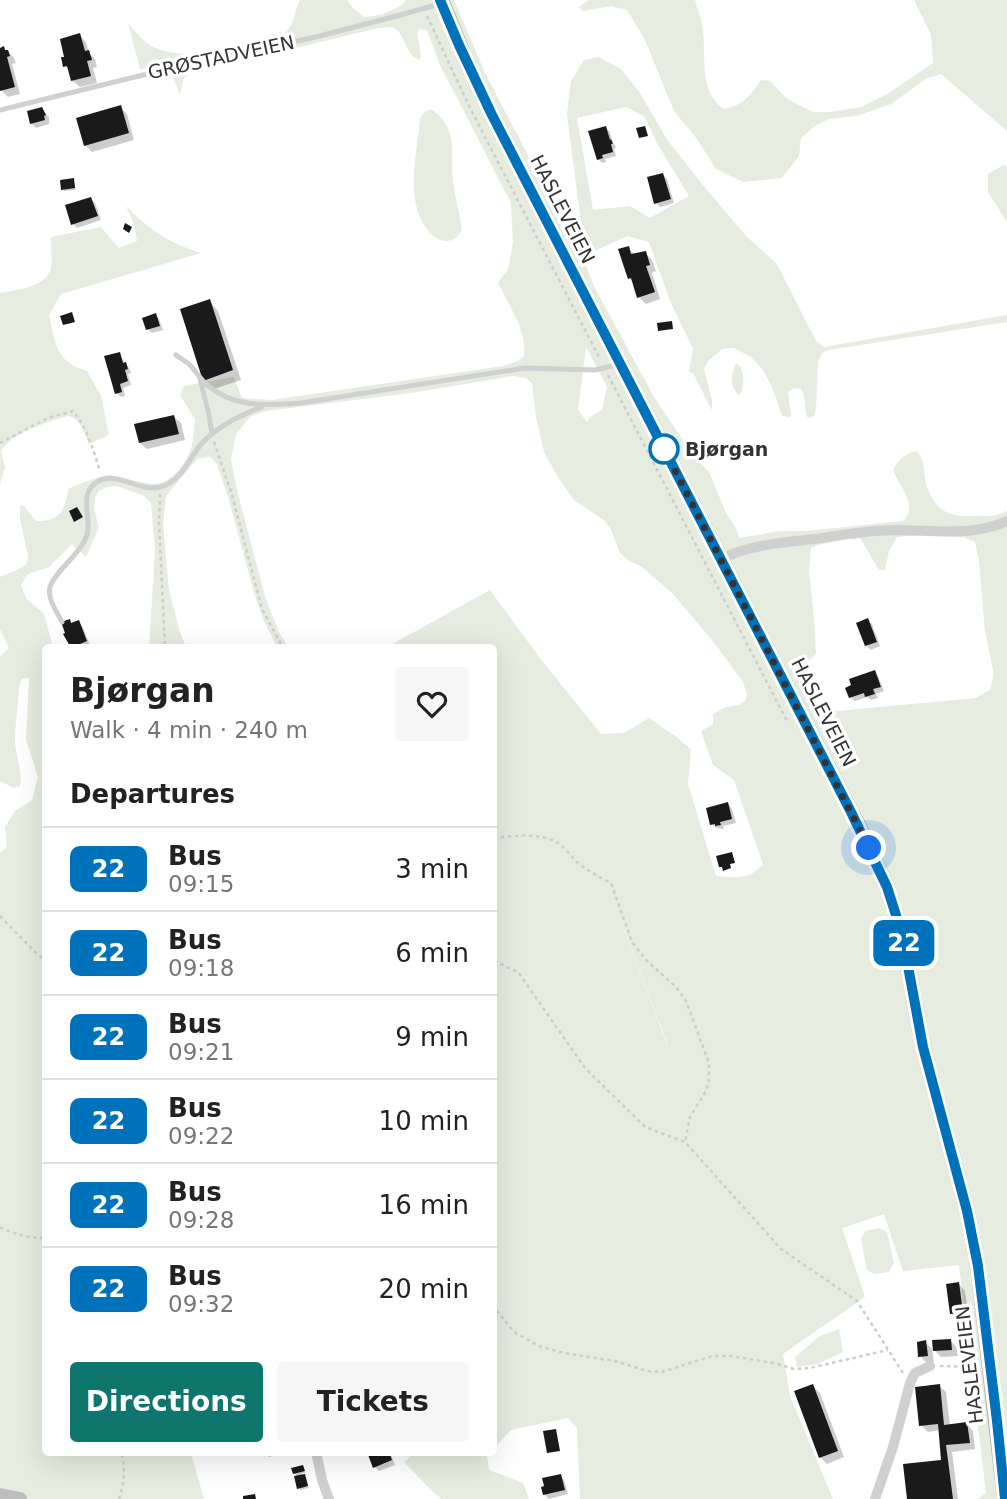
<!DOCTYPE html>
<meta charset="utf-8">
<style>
body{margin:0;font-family:"DejaVu Sans",sans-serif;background:#f6f6f6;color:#222;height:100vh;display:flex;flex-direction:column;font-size:26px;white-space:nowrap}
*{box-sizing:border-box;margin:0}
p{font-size:23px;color:#767676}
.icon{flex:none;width:38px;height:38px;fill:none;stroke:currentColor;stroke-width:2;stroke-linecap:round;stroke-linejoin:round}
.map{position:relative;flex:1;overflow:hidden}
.panel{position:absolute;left:42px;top:644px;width:455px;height:812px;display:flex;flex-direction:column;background:#fff;border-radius:7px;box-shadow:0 7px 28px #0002}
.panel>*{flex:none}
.badge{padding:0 14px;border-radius:10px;font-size:24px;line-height:46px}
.you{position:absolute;width:35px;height:35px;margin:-18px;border:5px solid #fff;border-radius:50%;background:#1a73e8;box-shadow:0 0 0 10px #1a73e833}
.map>.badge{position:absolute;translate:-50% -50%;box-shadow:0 0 0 4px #fff}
h2{padding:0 28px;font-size:26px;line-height:63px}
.round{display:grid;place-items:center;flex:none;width:74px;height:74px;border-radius:7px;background:#f6f6f6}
.summary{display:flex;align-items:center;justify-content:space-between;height:119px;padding:0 28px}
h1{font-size:33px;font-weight:700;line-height:52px}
.action{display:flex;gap:14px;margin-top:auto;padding:14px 28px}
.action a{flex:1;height:80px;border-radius:7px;background:#0f766e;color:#fff;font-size:28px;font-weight:700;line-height:80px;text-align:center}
.action a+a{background:#f6f6f6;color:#222}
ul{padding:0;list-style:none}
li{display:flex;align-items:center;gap:21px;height:84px;padding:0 28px;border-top:2px solid #e0e0e0}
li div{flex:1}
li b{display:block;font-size:26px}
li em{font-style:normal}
li .badge{min-width:77px;font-weight:700;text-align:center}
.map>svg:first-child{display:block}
.green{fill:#e6ecdf;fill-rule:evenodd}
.shadow{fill:#0003}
.building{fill:#1a1a1a}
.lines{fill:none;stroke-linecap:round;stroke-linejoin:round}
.path{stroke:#cdcdcd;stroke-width:2.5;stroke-dasharray:3.5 3.5;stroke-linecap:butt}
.service{stroke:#d0d0d0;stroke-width:5}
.minor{stroke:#d0d0d0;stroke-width:10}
.secondary{stroke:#bdbdbd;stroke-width:14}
.primary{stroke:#ababab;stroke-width:16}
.line-casing{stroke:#fff;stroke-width:16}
.line{stroke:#0072bc;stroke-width:10}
.walk{stroke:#333;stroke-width:7;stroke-dasharray:0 12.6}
.stop-dot{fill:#fff;stroke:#0072bc;stroke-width:3.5}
.labels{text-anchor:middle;stroke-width:7;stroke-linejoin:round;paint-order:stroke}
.street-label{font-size:19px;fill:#333;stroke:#fff}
.stop-label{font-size:19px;font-weight:bold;fill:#333;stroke:#fff;text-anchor:start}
</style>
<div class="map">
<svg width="1007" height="1499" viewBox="0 0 1007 1499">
<rect width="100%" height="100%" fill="#fff"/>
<path class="green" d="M300,0H347L353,8L364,17C379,16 392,12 404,3L405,0H454L485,73L563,222L571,230L578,227L580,215L567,114L571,81L584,60L599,57L621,69L640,93L668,141L707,190L747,237L777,264L816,341L824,347L1007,315V322L829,350L822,353L818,361L816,408L814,416L810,418L807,417C803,407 807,398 801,389L794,388L788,392L791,416L789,417L782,416L773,389L763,370L751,357L734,348L722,349L708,361L704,369L712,400V411L693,373L689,372L693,349L670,301L649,242L627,236L582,257L596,290L654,397L693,455L709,472L726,513L737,530L739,538L779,531H806L903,521C919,508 900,486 893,471C896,461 906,453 917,451C926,462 923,474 927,487C936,512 951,518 975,516C980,515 986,517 991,516C996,516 1002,513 1007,511V1499H977L986,1493L959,1265L903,1271L884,1214L842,1228L865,1297L783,1354L790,1396L833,1499H580L577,1428L568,1418L511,1430L494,1449V648L387,647L490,590L539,657L601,734L624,733L649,718L675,736L691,749L688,784L716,876C735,878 750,880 763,864L734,780L713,765L701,731L713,724V714L726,707L739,705L746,700L747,694L743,682L712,640L673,594L642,567L629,561L620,553L611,530L605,521L574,500L556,474L544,452L536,417L532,383L526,378L513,376L411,393L266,411L251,416L236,434L231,459L237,490L266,600L280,634L288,647H277L264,621L254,593L229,500L217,464L210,457L197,459L166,496L163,525L169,590L180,632L186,647H149L155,550L151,503L144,496L117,486L107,487L99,491L95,498L94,509L99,527L86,557L72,544L49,567L28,574L21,585L26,598L44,614L53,647L46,648V1452L191,1453L204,1499H0V853L7,847L5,827L15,811L32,800L38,777L26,740L29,678L22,679L19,687C18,705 15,724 15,743C16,756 23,775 20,786L14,788L0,781V656L9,648L0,629V577L23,567L27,563L28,556L20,519V505L24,506L36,521C58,522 66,511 68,489C74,486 102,475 108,475C122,476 145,485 156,484C171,483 186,463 190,451C194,441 194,429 195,419L180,395L184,386L234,377L242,398L272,400L503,366L518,361L524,356C528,332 508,304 498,283L508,269L513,243L511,203L440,65L427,30L420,29L417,32L421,57L419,60C404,54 406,31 391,27C390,27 379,28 378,28L259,57L228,60L207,65L190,72L184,78L180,94L173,78L162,67L140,69L128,23C136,32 145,44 156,48C171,54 189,55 205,54C220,53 274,42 284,34C295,25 294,12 300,0ZM626,107L644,116L657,143L689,196L650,218L630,206L593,210L577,118ZM586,347L607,387L602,410L591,416L587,422L578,410ZM922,535L964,537L975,542L979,561L985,632L994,674L990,690L976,698L838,711L810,704L795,674L816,654L814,619L809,571L811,548L818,545L850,538L854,540L859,536L879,570H885L889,551L897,537ZM591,842L668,1046L667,1045Z
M589,0H695C698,10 702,21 703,32C706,60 699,90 723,109C744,105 749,97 761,80L770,81L787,99L813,112H830L861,107L889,93L933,63L931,35L914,0H1007V131L941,74L927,78L891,104L857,116L829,119L815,126L801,138L799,156L782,178L743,182L716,169L697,139L674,111L644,38L627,10L611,6L583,11L579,7Z
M431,109C459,129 450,151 453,180C454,196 460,213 462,229C459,236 454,241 446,241C425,240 414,207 414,189C413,166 418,141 420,118L424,112Z
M1004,165L1007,167V222L988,192V174Z
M126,206C151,231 167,242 201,253L61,294L49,315C55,343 56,362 87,371L101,396L109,435L89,444C84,432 81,418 67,416C46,423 14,431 1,451L5,467L0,484V293C15,290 43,288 50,271C53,264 51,245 51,237L101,227L119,248L137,241L134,224Z
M736,364H738C745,373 743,382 742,392L738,395C730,386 730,375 736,364Z
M879,1228L887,1232L894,1263L889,1272L874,1274L867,1270L861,1239L865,1231Z
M839,1329L843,1352L818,1364L797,1367L795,1357L820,1336Z
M414,1453H490L487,1456L489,1470L523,1483L529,1499H442L433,1492L404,1462Z"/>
<path class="shadow" d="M79,35L86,42L89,53L95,59L97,67L93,68L97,83L80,87L73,81L71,72L65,66Z
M0,49L8,51L14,58L16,63L12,64L20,94L8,97L1,90Z
M120,107L127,114L134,140L92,152L85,145Z
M41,109L49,117V124L36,128L32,124L29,113Z
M606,128L610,132L613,143L615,145L616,148L614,149L616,156L605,159L606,162L602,163L598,159Z
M663,175L667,179L674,203L660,207L656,203Z
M73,180L76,190L64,191L63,190Z
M91,199L95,203L101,220L77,228L73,224Z
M628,248L635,255L645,253L652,260L656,271L652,273L660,299L646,304L639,297L635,284L629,278Z
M209,301L218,311L241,380L214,389L205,380Z
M155,315L159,319L163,330L152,333L148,329Z
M119,354L129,368L131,373L128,374L131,385L123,388L125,396L121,397L117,393Z
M174,417L181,423L185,440L147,449L140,443Z
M868,620L872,624L880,646L871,650L866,645Z
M69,621L72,624L78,622L82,626L90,645L84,648H73L65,635Z
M874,672L878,676L884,691L876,694L878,698L871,700L867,697L855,701L850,697Z
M728,804L732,809L736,823L723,826L724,829L716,828L712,824Z
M959,1284L965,1291L969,1319L959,1320L952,1314Z
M950,1341L957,1347L958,1356L941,1357L934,1350Z
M925,1342L932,1349L934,1362L927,1363L920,1356Z
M813,1386L820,1393L844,1457L827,1464L820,1457Z
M939,1386L946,1392L950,1426L967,1424L973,1431L975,1449L952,1452L958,1499H909L943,1461L940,1430L928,1432L921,1425Z
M264,1452H282V1453L269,1457Z
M369,1452H390L395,1465L379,1471L375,1467Z
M303,1467L305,1473H302L306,1477L309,1488L300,1490L299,1488L298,1477L294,1473Z
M560,1476L564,1480L568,1494L549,1499L545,1495L543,1488Z"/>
<path class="building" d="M80,33L85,51L89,50L92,60L87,61L91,76L71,81L67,66L63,67L61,57H64L60,39Z
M4,46L5,50H8L10,56L7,57L15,87L0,91V48Z
M121,105L129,133L84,146L76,118Z
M42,107L46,115L44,116L45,120L30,124L27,111Z
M606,126L610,140L611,139L613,144H611L613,152L602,155L603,158L597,160L588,131Z
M645,126L648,136L639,138L636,128Z
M663,173L671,199L654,204L647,177Z
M74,178L75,188L61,190L60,180Z
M91,197L98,216L71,225L65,205Z
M125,223L132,227L129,233L123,229Z
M629,246L631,254L646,251L650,265L646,266L655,292L637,298L631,278L628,279L618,249Z
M210,299L233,370L203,381L180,309Z
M72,312L75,322L63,325L60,316Z
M156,313L160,326L146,330L142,318Z
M672,321L673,329L658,331L657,323Z
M120,352L123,363L126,362L128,369L125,370L128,381L120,384L122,392L115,394L104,356Z
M174,415L179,434L139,443L134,424Z
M77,507L83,517L74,522L69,511Z
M868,618L877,642L865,646L856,623Z
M70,619L71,623L79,620L87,641L71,648L63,634L65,633L61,622Z
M875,670L881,687L873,689L875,694L865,697L864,693L849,698L845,688L851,685L849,679Z
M728,802L732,819L720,822L721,825L715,826V824L710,825L706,808Z
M732,852L735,863L730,864L731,868L723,871L722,867H719L716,856Z
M959,1282L963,1313L950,1314L946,1284Z
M951,1339L952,1350L933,1351L932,1340Z
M926,1340L928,1356L918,1357L917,1342Z
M813,1384L838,1451L819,1458L794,1391Z
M940,1384L944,1425L967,1422L970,1443L946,1445L953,1499H907L903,1464L941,1460L938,1424L919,1426L915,1387Z
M556,1429L560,1451L547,1453L543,1431Z
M367,1452H389L392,1460L373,1468Z
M303,1465L305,1471L293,1474L291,1468Z
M305,1474L308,1486L297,1489L294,1476Z
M561,1474L565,1490L543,1495L541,1487L544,1486L542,1478Z
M255,1494L256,1499H243V1496Z"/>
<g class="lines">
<path class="path" d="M427,16L471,110L600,359
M608,375L788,723
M214,442L232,495L262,609L283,648
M0,443L48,418L73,411C87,428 94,451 100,472
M160,494L159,522L165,648
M494,838C514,836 540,832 558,843C566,848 571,857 578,863C588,871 599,877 611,883L632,942L647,961L676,987L686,1001L709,1063V1080L706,1091L690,1117L685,1142
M0,916L38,955L46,960
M494,961L518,972L585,1068L645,1127L685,1142L781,1249L857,1301L903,1373
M0,1227C16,1235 28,1238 46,1238
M494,1304L497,1311L514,1332L539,1346L564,1353L615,1361L647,1371L662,1372L712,1356H731L774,1363L794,1369L810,1368L888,1350
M940,1366L975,1367
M119,1499C124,1484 126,1468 121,1452"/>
<path class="service" d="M0,110L192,63L316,37L397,16L439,4
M176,355C180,358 185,361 189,364C196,371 200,379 207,385C236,409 266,405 301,403L525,368L595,370L616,365
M200,379L209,415L212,434
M62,622C57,612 47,599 50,587C54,572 81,554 87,535C92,519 79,498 94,484C113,467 138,493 160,487C182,482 189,457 203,442C220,425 240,415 262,407"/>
<path class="minor" d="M721,559C751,544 782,543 815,539C842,535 869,530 895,530C933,530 972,537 1007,521
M316,1452L322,1480L329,1499
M875,1499L893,1447L910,1383L915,1373L930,1366"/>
<path class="secondary" d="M0,1495L20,1499"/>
<path class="primary" d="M441,0L465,58L491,113L860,829L887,887L902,934L923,1047L967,1211L978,1266L1005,1499"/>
</g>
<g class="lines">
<defs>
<path id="line" d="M440,0L459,45L491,113L851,812L887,887L902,934L923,1047L967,1211L978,1266L997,1421L1005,1499"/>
</defs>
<use href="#line" class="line-casing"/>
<use href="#line" class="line"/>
<path class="walk" d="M664,449L869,848"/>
</g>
<circle class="stop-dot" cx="664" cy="449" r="14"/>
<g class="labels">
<g class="street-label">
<text transform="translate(221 57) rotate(-12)" y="7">GRØSTADVEIEN</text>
<text transform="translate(563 209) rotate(63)" y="7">HASLEVEIEN</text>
<text transform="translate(824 712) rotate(63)" y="7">HASLEVEIEN</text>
<text transform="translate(969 1365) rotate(-97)" y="7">HASLEVEIEN</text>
</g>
<g class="stop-label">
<text x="685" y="456">Bjørgan</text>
</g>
</g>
</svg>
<div class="you" style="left:869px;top:848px"></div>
<b class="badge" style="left:904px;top:943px;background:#0072bc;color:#fff">22</b>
<section class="panel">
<div class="summary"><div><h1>Bjørgan</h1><p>Walk · 4 min · 240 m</p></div><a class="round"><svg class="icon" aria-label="heart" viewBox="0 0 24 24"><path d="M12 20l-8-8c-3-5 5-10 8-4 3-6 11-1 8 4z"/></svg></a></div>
<h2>Departures</h2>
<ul>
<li><span class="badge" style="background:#0072bc;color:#fff">22</span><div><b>Bus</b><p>09:15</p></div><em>3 min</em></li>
<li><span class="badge" style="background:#0072bc;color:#fff">22</span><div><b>Bus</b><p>09:18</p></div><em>6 min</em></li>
<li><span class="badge" style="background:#0072bc;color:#fff">22</span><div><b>Bus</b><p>09:21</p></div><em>9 min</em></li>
<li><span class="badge" style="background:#0072bc;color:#fff">22</span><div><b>Bus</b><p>09:22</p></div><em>10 min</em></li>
<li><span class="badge" style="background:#0072bc;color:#fff">22</span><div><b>Bus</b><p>09:28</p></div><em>16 min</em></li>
<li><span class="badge" style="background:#0072bc;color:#fff">22</span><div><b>Bus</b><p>09:32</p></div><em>20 min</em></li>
</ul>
<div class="action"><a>Directions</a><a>Tickets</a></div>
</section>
</div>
